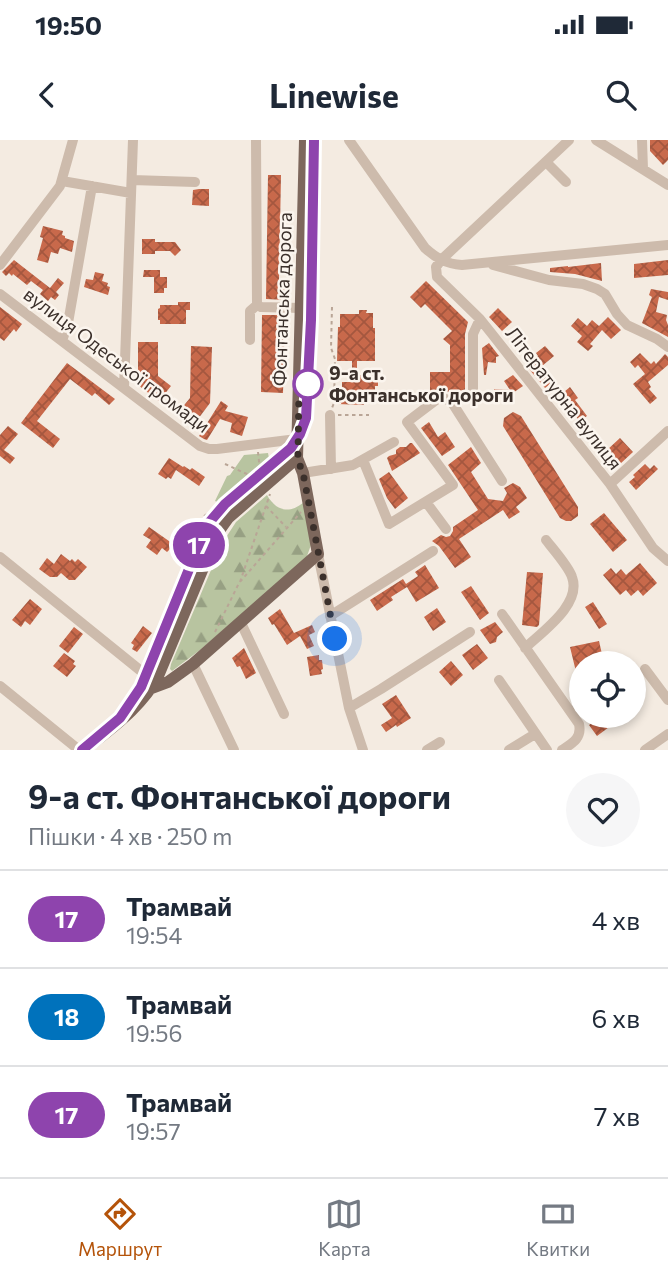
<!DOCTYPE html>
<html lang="uk">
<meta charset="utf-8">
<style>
body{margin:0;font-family:Commissioner,sans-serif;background:#f6f6f7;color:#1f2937;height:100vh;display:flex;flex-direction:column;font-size:26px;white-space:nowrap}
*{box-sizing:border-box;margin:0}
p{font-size:23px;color:#747a83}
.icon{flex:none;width:38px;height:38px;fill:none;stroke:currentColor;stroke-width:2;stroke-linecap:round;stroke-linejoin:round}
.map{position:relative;height:610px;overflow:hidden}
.details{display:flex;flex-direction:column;background:#fff;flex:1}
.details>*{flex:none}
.badge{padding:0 14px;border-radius:23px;font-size:24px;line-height:46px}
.tools{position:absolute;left:569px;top:511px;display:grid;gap:14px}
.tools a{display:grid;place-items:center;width:77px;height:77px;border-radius:50%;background:#fff;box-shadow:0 4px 10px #0003;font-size:35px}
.you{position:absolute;width:35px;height:35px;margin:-18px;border:5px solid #fff;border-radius:50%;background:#1a73e8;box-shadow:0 0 0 10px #1a73e833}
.map>.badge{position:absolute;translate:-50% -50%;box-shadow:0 0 0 4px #fff}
.round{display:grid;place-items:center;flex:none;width:74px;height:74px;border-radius:37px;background:#f6f6f7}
.headline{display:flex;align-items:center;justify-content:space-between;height:119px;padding:0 28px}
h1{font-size:33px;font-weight:700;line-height:52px}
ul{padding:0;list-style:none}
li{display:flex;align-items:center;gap:21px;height:98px;padding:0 28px;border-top:2px solid #e0e1e3}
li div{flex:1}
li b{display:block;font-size:26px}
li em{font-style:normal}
li .badge{min-width:77px;font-weight:700;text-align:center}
.status{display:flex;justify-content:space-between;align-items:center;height:49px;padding:0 35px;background:#fff;direction:ltr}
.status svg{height:19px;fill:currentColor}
header{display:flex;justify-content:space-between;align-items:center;height:91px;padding:0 28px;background:#fff;font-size:32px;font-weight:700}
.tab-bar{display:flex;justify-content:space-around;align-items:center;height:98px;border-top:2px solid #e0e1e3;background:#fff;font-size:19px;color:#747a83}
.tab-bar a{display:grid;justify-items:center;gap:4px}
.tab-bar .on{color:#b45309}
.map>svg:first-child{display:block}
.green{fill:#b8c4a0}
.forest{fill:url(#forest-firs)}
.building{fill:url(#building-cross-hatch)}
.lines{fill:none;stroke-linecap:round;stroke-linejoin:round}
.path{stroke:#b9a596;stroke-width:2;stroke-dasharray:3.5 3.5;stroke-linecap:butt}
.minor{stroke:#cdbbac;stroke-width:10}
.major{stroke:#7d675c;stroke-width:12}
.tram{stroke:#3b302b;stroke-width:2}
.line-casing{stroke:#fff;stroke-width:16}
.line{stroke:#8e44ad;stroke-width:10}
.walk{stroke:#3b302b;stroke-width:7;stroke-dasharray:0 12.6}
.stop-dot{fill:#fff;stroke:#8e44ad;stroke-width:3.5}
.labels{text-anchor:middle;stroke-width:5;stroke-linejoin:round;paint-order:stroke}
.street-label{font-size:19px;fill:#3b302b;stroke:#fbf5ee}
.stop-label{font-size:19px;font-weight:bold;fill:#3b302b;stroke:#fbf5ee;text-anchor:start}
</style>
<div class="status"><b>19:50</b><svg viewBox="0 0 49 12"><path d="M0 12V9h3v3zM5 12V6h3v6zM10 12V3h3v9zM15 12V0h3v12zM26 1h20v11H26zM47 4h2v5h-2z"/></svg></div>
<header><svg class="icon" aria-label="back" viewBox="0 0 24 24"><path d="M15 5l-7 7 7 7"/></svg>Linewise<svg class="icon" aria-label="search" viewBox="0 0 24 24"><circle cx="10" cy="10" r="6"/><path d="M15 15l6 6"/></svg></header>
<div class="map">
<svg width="668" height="610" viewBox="0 0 668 610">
<defs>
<pattern id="forest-firs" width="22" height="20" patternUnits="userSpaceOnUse" patternTransform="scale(1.75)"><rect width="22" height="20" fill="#b8c4a0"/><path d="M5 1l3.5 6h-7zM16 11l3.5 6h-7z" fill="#97a083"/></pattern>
<pattern id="building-cross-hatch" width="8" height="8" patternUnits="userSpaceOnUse" patternTransform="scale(1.75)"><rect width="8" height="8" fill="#c8694b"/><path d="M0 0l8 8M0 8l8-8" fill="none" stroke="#a4573f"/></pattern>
</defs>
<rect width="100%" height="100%" fill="#f4ebe1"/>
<path class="green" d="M268,313L269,318L248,335V339L220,363L215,361L227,336L230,335L244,315Z"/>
<path class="forest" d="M267,355C276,371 289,374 303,363L312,402L306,419L200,510L172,531L170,529L171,524L223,402L236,382Z"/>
<path class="building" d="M650,0H668V20L663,25L650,11Z
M268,35H281L279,141H286L285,160L266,159Z
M199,49H209V66L192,65L193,50Z
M43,86L63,91L62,95L65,96V98L74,101L72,112L60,108L58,114L51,112L48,123L37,120L43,98L40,97Z
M142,99H155V102H175L181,110L175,116L170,111H155V114H142Z
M14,120L50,148L58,138L64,143L56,152L59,155L55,160L51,157L48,161L40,154L43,150L31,141L27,145L13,134L12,136L9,133L6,136L2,132Z
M668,120V135L634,138V124Z
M601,123L602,141L575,134L550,132V128L568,126V127Z
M144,130H160V137H167V148H164V153H154V137H143Z
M95,132L104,134L102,141L108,143L107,146L110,147L108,155L84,147L86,139L93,140Z
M426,141L468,182L465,194V250L449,252L439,249L430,252V232H450V205L443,199L452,191L425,164L421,168L410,157Z
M651,149L668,152V160L659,157L656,172L667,175L666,180L668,185V197L642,183L652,157L649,155Z
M178,162H190V170H186V184H160V180H158V169L160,168V165H178Z
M0,167L22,184L16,192L14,189L4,201L0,198Z
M498,168L512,182L502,191L489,177Z
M359,170H367L366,173H373V188H375V221H357V235H378V246H375V254H365L364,265L337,264L338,253H342V242H352V221H337L338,187H340V174H359Z
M262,175H285L283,253L261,252Z
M608,177L621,190L611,199L602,190L590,204L593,206L588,211L577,202L582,196L571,186L578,178L587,186L592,180L599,186Z
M138,202H158V236L171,246L159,261L138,245Z
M489,203L499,216L496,217V223L488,222L486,235H484L482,208Z
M191,206L212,207L210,263L192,287L176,275L190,258Z
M545,206L554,216L542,226L554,241L545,248L529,229L535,225L532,221L538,216L536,213Z
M640,213L651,224L654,221L656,224L665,214L668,217V225L648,242L651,247L649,249L657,258L650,264L633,244L645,234L638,225L635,228L630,222Z
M67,223L115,259L109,265L95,253L92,256L70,239L37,281L60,299L53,308L21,283Z
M513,235L523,246L507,257L506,255L494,256V249L510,250L504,241Z
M570,247L578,258L575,260L587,276L579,281L563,255L565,253L564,252Z
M221,261L228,266L225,271L248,277L242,296L230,292L232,283L220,279L207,300L204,299L199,296Z
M513,272L521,276L578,367V376L571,381H566L560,378L503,286L504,278Z
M429,282L438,297L445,292L455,307L442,316L421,288Z
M8,286L18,294L4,310L15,318L10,324L0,316V295Z
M620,298L633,312L620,324L607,310Z
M410,303H412L420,313L392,331L387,318L389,316L396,314V310L400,307H406Z
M471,307L481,323L471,332L488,359L503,361L507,353L504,348L513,343L520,347L527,358L516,367L520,372L509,379L503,370L459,399L471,417L455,428L439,406L432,401L441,395L446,397L450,396L453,391V387L478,370L448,325Z
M169,318L183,327L184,326L190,330L192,328L205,337L199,346L176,330L171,339L168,337L166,339L158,334Z
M645,324L650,329L654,325L658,329L636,350L629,342L635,337L633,335Z
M389,332L408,358L395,369L387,358L379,339Z
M604,373L627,400L613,412L590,384Z
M149,387L176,406L172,411L170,409L167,412L162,408L157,415L146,407L151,400L143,395Z
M61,414L70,421L72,419L75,422L78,419L87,427L75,440H69L61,433L57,437H50L39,429L47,418L54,424Z
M640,423L657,443L643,456L638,450L631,456L626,450L620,455L603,435L611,428L616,434L621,429L626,435Z
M425,425L439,448L416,462L407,447L391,457L393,460L377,471L370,460L403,439L406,444L418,436L415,432Z
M527,432L543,433L539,485L537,487L522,485Z
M471,446L489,473L480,480L461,452Z
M30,459L42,469L30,485L25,481L21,487L12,480Z
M593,462L607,484L599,489L585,467Z
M437,468L446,482L433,491L424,477Z
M280,469L294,493L312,485L315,492L309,495L314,506L307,509L300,496L287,505L274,484L272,485L268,478Z
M495,482L503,492L497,497L496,502L490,504L480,490Z
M143,486L152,493L137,512L132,509L134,505L131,503Z
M74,487L83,494L68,513L59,506Z
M599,501L604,523H581V544H579L570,507Z
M477,504L488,518L473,530L462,515Z
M244,508L256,533L246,539L240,526L237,527L232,518Z
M64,513L75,521L73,524L76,526L67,537L53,526Z
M319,515V520H322L323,529L321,530L322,534L310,536L307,517Z
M451,521L463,535L451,546L439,532Z
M396,555L411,578L397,587L396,585L386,592L381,585L392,578L382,564Z
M601,576H624L597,596L589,585Z"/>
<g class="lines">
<path class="path" d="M332,167L331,208L335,219L334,263L332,268
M338,275H369
M258,312L260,331
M225,324L249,335L252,338L278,315L283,319
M266,366L286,387
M204,376L219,366L250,338
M240,442L270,354
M215,492L239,443L301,372"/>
<path class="minor" d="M256,0L257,165L261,167L301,168
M349,0L425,108C436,118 446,124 462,125L668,105
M569,0L441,120L436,127L437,137L480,179L492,194L610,344L653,408L668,421
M596,0L668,45
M642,0L643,29
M546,22L566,42
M132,40L195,42
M62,41L131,53
M0,125L60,46L73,0
M493,125L549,140L583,144L597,149L605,154L617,174L627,185L657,199L668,207
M0,154L200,306L209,309H217L297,299
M480,179L473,194V257L451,261L502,341
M250,200V171L257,165
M62,201L68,183L92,46
M124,248L133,0
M330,275L331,329
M363,320L389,384L453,345L407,282L440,257L451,261
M303,333L353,325L394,302
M610,344L668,291
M426,362L446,389
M318,414L349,568L363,610
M0,417L141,531L158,536
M502,474L579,584C582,598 573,603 562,610
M330,476L433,411
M241,483L284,574
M525,508C543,491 582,464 572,437C569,427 553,409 546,400
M193,524L234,610
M645,529L668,560
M499,540L547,610
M0,546L79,610
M349,568L381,549L470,492
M427,610L440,602
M509,610L535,594
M645,610L668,594"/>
<path class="major" d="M152,548L168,542L193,524L318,414L303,333L297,318L305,0
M84,610C111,588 141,568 158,536L218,392L228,378L297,318"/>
<path class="tram" d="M82,610L120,578L141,547L207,385L225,364L291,308L300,294L306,278L311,180L314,0"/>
</g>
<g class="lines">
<defs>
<path id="line" d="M82,610L120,578L141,547L207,385L225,364L291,308L300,294L306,278L311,180L314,0"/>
</defs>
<use href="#line" class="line-casing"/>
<use href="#line" class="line"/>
<path class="walk" d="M308,244L299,249L298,314L297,318L303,333L335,499"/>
</g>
<circle class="stop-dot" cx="308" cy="244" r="14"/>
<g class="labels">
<g class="street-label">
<text transform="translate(282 159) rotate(-88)" y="7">Фонтанська дорога</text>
<text transform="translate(117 220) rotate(37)" y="7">вулиця Одеської громади</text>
<text transform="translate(564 258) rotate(52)" y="7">Літературна вулиця</text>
</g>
<g class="stop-label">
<text x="329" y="240">9-а ст.<tspan x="329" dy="22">Фонтанської дороги</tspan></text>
</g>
</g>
</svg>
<div class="tools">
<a><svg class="icon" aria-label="locate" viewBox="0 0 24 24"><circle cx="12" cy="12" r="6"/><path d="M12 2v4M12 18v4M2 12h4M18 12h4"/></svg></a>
</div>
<div class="you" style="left:335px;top:499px"></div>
<b class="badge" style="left:199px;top:405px;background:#8e44ad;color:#fff">17</b>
</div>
<section class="details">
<div class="headline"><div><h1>9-а ст. Фонтанської дороги</h1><p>Пішки · 4 хв · 250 m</p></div><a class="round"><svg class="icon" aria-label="heart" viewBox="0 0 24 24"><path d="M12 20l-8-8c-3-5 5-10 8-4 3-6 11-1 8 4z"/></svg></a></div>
<ul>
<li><span class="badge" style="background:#8e44ad;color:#fff">17</span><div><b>Трамвай</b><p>19:54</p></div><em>4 хв</em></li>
<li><span class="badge" style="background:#0072bc;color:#fff">18</span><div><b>Трамвай</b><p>19:56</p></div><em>6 хв</em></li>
<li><span class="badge" style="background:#8e44ad;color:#fff">17</span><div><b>Трамвай</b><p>19:57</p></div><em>7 хв</em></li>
</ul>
</section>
<nav class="tab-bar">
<a class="on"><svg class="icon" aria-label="directions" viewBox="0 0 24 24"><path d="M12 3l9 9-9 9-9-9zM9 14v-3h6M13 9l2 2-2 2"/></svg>Маршрут</a>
<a><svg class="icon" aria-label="map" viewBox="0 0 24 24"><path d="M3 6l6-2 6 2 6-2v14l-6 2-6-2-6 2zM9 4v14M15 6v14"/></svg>Карта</a>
<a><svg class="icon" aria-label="tickets" viewBox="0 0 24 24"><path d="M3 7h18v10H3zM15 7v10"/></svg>Квитки</a>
</nav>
